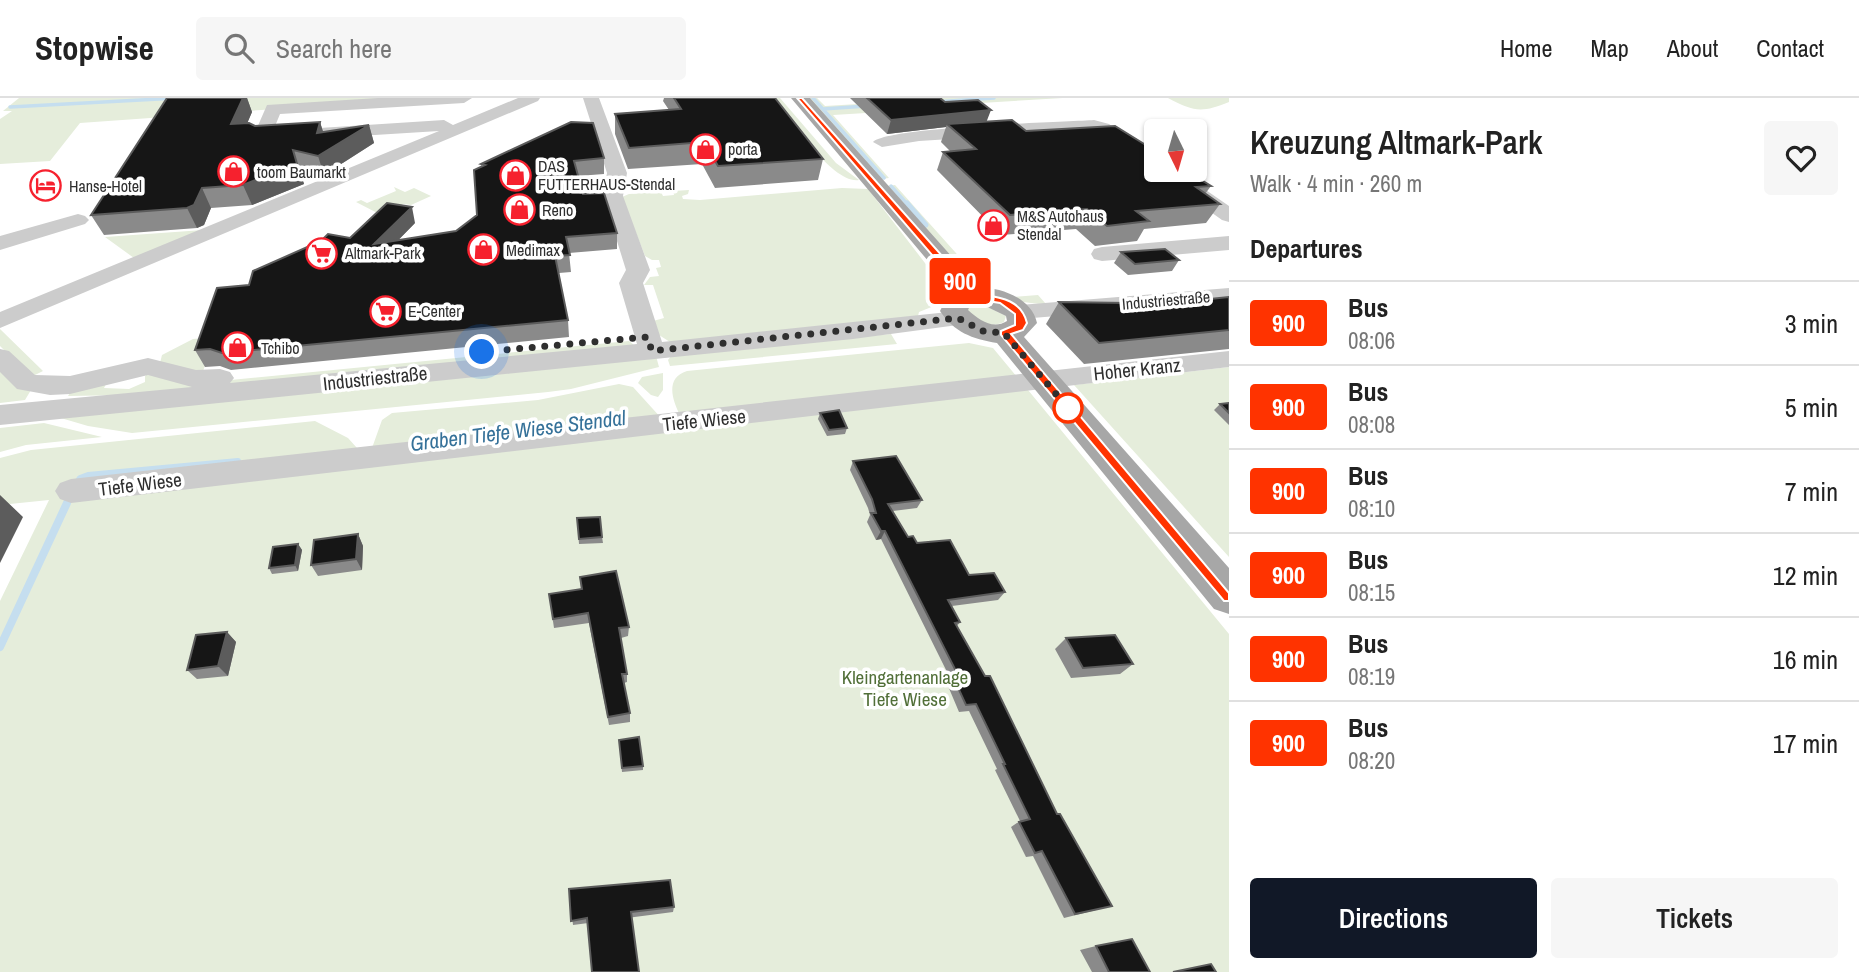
<!DOCTYPE html>
<meta charset="utf-8">
<style>
body{margin:0;font-family:"Archivo Narrow",sans-serif;background:#f6f6f6;color:#222;height:100vh;display:flex;flex-direction:column;font-size:26px;white-space:nowrap}
*{box-sizing:border-box;margin:0}
p{font-size:23px;color:#767676}
.icon{flex:none;width:38px;height:38px;fill:none;stroke:currentColor;stroke-width:2;stroke-linecap:round;stroke-linejoin:round}
.map{position:relative;flex:1;overflow:hidden}
.sheet{display:flex;flex-direction:column;background:#fff;width:630px}
.sheet>*{flex:none}
.badge{padding:0 14px;border-radius:5px;font-size:24px;line-height:46px}
.needle{width:46px;rotate:175deg}
.fabs{position:absolute;left:1144px;top:21px;display:grid;gap:14px}
.fabs a{display:grid;place-items:center;width:63px;height:63px;border-radius:7px;background:#fff;box-shadow:0 2px 5px #0004;font-size:35px}
.you{position:absolute;width:35px;height:35px;margin:-18px;border:5px solid #fff;border-radius:50%;background:#1a73e8;box-shadow:0 0 0 10px #1a73e833}
.map>.badge{position:absolute;translate:-50% -50%;box-shadow:0 0 0 4px #fff}
h2{padding:0 21px;font-size:26px;line-height:63px}
.round{display:grid;place-items:center;flex:none;width:74px;height:74px;border-radius:7px;background:#f6f6f6}
.head{display:flex;align-items:center;justify-content:space-between;height:119px;padding:0 21px}
h1{font-size:33px;font-weight:600;line-height:52px}
.cta{display:flex;gap:14px;margin-top:auto;padding:14px 21px}
.cta a{flex:1;height:80px;border-radius:7px;background:#111827;color:#fff;font-size:28px;font-weight:600;line-height:80px;text-align:center}
.cta a+a{background:#f6f6f6;color:#222}
ul{padding:0;list-style:none}
li{display:flex;align-items:center;gap:21px;height:84px;padding:0 21px;border-top:2px solid #e0e0e0}
li div{flex:1}
li b{display:block;font-size:26px}
li em{font-style:normal}
li .badge{min-width:77px;font-weight:700;text-align:center}
header{display:flex;align-items:center;gap:42px;box-sizing:border-box;height:98px;padding:0 35px;background:#fff;border-bottom:2px solid #e0e0e0}
header strong{font-size:33px}
nav{display:flex;gap:38px;margin-inline-start:auto;font-size:24px}
.search{width:490px;height:63px;background:#f6f6f6;display:flex;align-items:center;gap:18px;box-sizing:border-box;padding:0 24px;border-radius:7px;color:#767676;font-size:26px}
main{display:flex;flex:1;min-height:0}
.map>svg:first-child{display:block}
.green{fill:#e5eddb}
.lines{fill:none;stroke-linecap:round;stroke-linejoin:round}
.stream-far3{stroke:#c5deef;stroke-width:3.5}
.stream-far2{stroke:#c5deef;stroke-width:5}
.stream-far1{stroke:#c5deef;stroke-width:6}
.stream{stroke:#c5deef;stroke-width:8}
.minor{fill:#ccc;fill-rule:evenodd}
.major{fill:#a7a7a7;fill-rule:evenodd}
.wall{fill:#8a8a8a}
.shaded-wall{fill:#5c5c5c}
.building{fill:#161616;stroke:#5c5c5c;stroke-width:2}
.line{fill:#f30;stroke:#fff;stroke-width:2}
.walk{stroke:#2f2f2f;stroke-width:7;stroke-dasharray:0 12.6}
.stop-dot{fill:#fff;stroke:#f30;stroke-width:3.5}
.labels{text-anchor:middle;stroke-width:7;stroke-linejoin:round;paint-order:stroke}
.far-poi-label{font-size:16px;fill:#2f2f2f;stroke:#fff;text-anchor:start}
.far-street-label{font-size:16px;fill:#2f2f2f;stroke:#fff}
.street-label{font-size:19px;fill:#2f2f2f;stroke:#fff}
.park-label{font-size:19px;fill:#516f38;stroke:#fff}
.water-label{font-size:21px;font-style:italic;fill:#357199;stroke:#fff}
</style>
<header>
<strong>Stopwise</strong>
<div class="search"><svg class="icon" aria-label="search" viewBox="0 0 24 24"><circle cx="10" cy="10" r="6"/><path d="M15 15l6 6"/></svg>Search here</div>
<nav><a>Home</a><a>Map</a><a>About</a><a>Contact</a></nav>
</header>
<main>
<div class="map">
<svg width="1229" height="874" viewBox="0 0 1229 874">
<rect width="100%" height="100%" fill="#fff"/>
<path class="green" d="M19,0H430L80,25L50,63L0,66V21L12,13H3Z
M775,0H780L836,65L859,82C832,86 791,21 775,0Z
M808,0H817L825,8L925,2L923,0H1063L865,12L866,15L833,17L889,80L880,81Z
M1168,0H1229V4C1202,15 1194,14 1168,0Z
M895,87L990,193L1012,199L1038,197L1046,206C1020,205 992,199 972,183L886,88Z
M394,89L405,94L414,90L431,98L411,107L403,106L387,120L356,104L361,102L367,105L396,93Z
M842,90L868,91L945,191L934,208L919,214L918,218L670,244L659,237L653,223L664,220L653,187H644L650,179L659,178L656,170L661,169L659,162H652L645,158L622,99L629,96L661,94L663,98L674,97L673,93L689,92L688,96L682,98L683,101L700,102Z
M203,132L134,160L105,139Z
M982,206L1006,218L1004,224C988,231 979,223 967,212L972,207Z
M0,231L43,273L31,279L0,248Z
M891,236L897,246L670,268L668,262L672,257Z
M215,239L202,276L160,265L162,257L193,241Z
M629,243L634,247L131,297L68,298L70,295L109,280L104,290L129,291L145,284V278L151,273L200,285Z
M969,245L993,250L1017,279L680,317C672,301 665,280 687,273Z
M656,258L659,269L571,291L548,294L132,335L88,328L54,318Z
M1229,269V459L1074,287Z
M0,272L31,292L25,302L0,305Z
M663,275V292L658,299L651,297L638,285L642,279Z
M619,286L633,289L662,321L372,350L382,322L392,315L538,302Z
M1028,292L1229,536V874H0V503L49,402L0,407V360L31,352L315,323L348,340L357,350Z
M44,325L102,339L26,347L0,354V330Z"/>
<g class="lines">
<path class="stream-far3" d="M813,0L884,80
M935,4L994,0
M10,9L178,0
M823,11L867,8
M891,88L908,107"/>
<path class="stream-far2" d="M907,105L926,127"/>
<path class="stream-far1" d="M76,386L80,380L88,377L238,363"/>
<path class="stream" d="M0,549L67,405"/>
<path class="minor" d="M378,0H472L464,5L280,16L273,33L444,22L453,27L518,0H540L538,3L0,230V214L439,33L262,44L253,39L267,7Z
M583,0H599L627,75L623,98L650,172L643,185L662,244L958,213L967,215L970,220L967,225L958,227L853,241L0,327V307L192,289L148,277L70,296L50,297L17,291L0,274V251L9,253L35,277L70,278L148,260L196,272L220,271L230,274L234,280L230,285L637,246L619,185L626,172L603,98L607,75Z
M1094,22L1109,26L1157,58V72H1161L1150,71L1093,32L919,43L882,49L873,44C886,29 1063,24 1094,22Z
M1180,77L1187,79L1229,108V124L1222,122L1173,87L1170,83L1173,79Z
M78,116L85,118L89,122L85,126L0,152V138Z
M1229,138V152L1102,163L1094,161L1091,156L1094,151L1102,149Z
M1229,190V204L1020,221L1011,219L1008,214L1011,209L1020,207Z
M1229,253V269L71,405L60,401L55,393L60,385L71,381Z"/>
<path class="major" d="M791,0H810L979,189C1003,190 1032,201 1037,225L1024,239L1229,470V516L1214,511L997,245C972,241 954,234 940,213L948,197L955,195ZM981,206L1006,218L1007,223C993,232 979,222 968,212L970,208Z"/>
</g>
<path class="wall" d="M167,0H247L252,14L247,25L255,28L320,24L323,34L369,27L374,45L324,77L300,72L304,86L252,107L211,110L204,127L197,130L104,137L91,117Z
M664,0H775L823,61L818,82L715,90L702,66L628,71L615,36V16L669,12L663,3Z
M850,0H940L945,4L986,24L1026,33L1211,88L1205,96L1220,106L1206,125L1144,131L1137,143L1095,148L1076,131L1001,137L937,72L943,54L950,53L941,44L946,29L887,36Z
M604,60V76L578,78L583,96L617,135V151L569,155L571,174L559,175L568,222L569,239L231,272L220,268L205,269L195,252L249,187L350,140L415,125L398,142L456,133L477,117L481,66Z
M1121,154L1179,162L1172,173L1128,177L1114,165Z
M1229,199V251L1084,266L1046,226L1059,204L1133,209Z
M1229,305V327L1214,312L1220,306Z
M820,315L847,330L845,336L827,338L818,321Z
M853,363L922,402L917,410L893,413L908,439L969,477L1005,494L998,502L952,508L960,524L957,528L1057,716L1112,808L1064,820L1033,758L1026,759L1011,729L1020,723L995,672L997,671L969,613L959,614L948,588L952,584L881,441L876,442L867,424L870,417L868,410L850,372Z
M577,420L602,439L603,445L579,446Z
M358,436L363,448L362,472L318,478L311,467Z
M298,446L302,452L298,473L272,476L269,470Z
M580,479L629,529L628,538L621,540L627,576V584L624,585L630,615V624L609,627L589,525L554,530L549,496L581,491Z
M227,534L236,544L228,578L197,581L187,572Z
M1066,540L1133,566L1120,576L1071,580L1055,551Z
M619,642L643,668V672L622,674Z
M569,791L674,809L673,814L573,827Z
M1096,848L1150,874H1092L1080,852Z"/>
<path class="shaded-wall" d="M243,0H247L252,14L239,45L231,26Z
M991,12L986,25L947,26L946,29L887,36L891,22Z
M320,24L326,43L317,35Z
M369,27L374,45L324,77L318,58Z
M293,52L304,86L252,107L243,87Z
M202,90L211,110L204,127L197,130L187,110Z
M412,109L415,125L378,163L374,146Z
M0,397L23,419L0,465Z
M881,433H885L881,441L876,442Z
M358,436L363,448L362,472L356,461Z
M298,446L302,452L298,473L295,467Z
M227,534L236,544L228,578L218,568Z"/>
<path class="building" d="M167,0H243L231,26L249,25L255,28L320,24L317,35L369,27L318,58L293,52L297,66L243,87L202,90L194,107L187,110L91,117Z
M674,0H775L823,61L718,68L704,44L629,50L615,16L681,11Z
M867,0H940L945,4L978,2L991,12L891,22Z
M1012,22L1026,33L1115,28L1157,54V72H1185L1211,88L1196,89L1220,106L1136,113L1149,123L1107,128L1087,111L1010,117L943,54L976,51L947,26Z
M571,24L593,25L604,60L574,63L583,96L604,95L617,135L566,139L570,157L555,158L568,222L222,255L210,251L195,252L217,190L249,187L253,173L321,143L328,136L350,140L387,105L412,109L374,146L456,133L477,117L474,72L485,67L481,66Z
M1165,151L1179,162L1135,166L1121,154Z
M1229,199V232L1099,245L1059,204L1128,205L1133,209Z
M1229,305V315L1220,306Z
M839,312L847,330L829,332L820,315Z
M896,358L922,402L888,406L908,439L913,438L917,445L950,442L969,477L994,475L1005,494L948,502L960,524L955,525L985,578H990L1057,716H1060L1112,808L1075,816L1042,753L1035,755L1019,724L1030,721L1003,666H1005L976,606L966,607L954,581H960L885,433H881L871,415H876L872,401L853,363Z
M600,419L602,439L579,441L577,420Z
M358,436L356,461L311,467L314,442Z
M298,446L295,467L269,470L273,449Z
M616,473L629,529L619,530L627,576H622L630,615L608,619L588,515L553,521L549,496L582,491L580,479Z
M227,534L218,568L187,572L196,537Z
M1115,537L1133,566L1083,570L1066,540Z
M639,639L643,668L622,670L619,642Z
M670,782L674,809L631,814L639,874H592L587,820L571,823L569,791Z
M1132,841L1150,874H1109L1096,848Z
M1211,866L1216,874H1173Z"/>
<path class="line" d="M797,0H802L975,195C997,199 1021,200 1027,225L1023,232L1011,236L1229,495V503H1224L1001,237V233L1015,227V216L1000,205L969,200Z"/>
<g class="lines">
<path class="walk" d="M482,254L647,239L652,253L958,220L983,233L1004,235L1068,310"/>
</g>
<defs>
<symbol id="shop-ring" viewBox="-11 -11 22 22"><circle r="9.5" fill="#fff" stroke="#f6212e" stroke-width="1.5"/><path d="M-5-2.5h2.3a2.7 3.5 0 0 1 5.4 0H5L5.5 6h-11ZM-1.5-2.5h3a1.5 2.3 0 0 0-3 0Z" fill="#f6212e"/></symbol>
<symbol id="hotel-ring" viewBox="-11 -11 22 22"><circle r="9.5" fill="#fff" stroke="#f6212e" stroke-width="1.5"/><path d="M-6-4.5h1.5V1H6V5H4.5V3h-9V5H-6ZM-4 0a1.8 1.8 0 1 1 3.6 0ZM.5 0V-2.5h3Q6-2.5 6 0Z" fill="#f6212e"/></symbol>
<symbol id="supermarket-ring" viewBox="-11 -11 22 22"><circle r="9.5" fill="#fff" stroke="#f6212e" stroke-width="1.5"/><path d="M-6-5.5h2.5l.6 2H6L4.5 2H-2.5L-4.4-4H-6ZM-1.5 3.2a1.3 1.3 0 1 0 .1 0ZM3 3.2a1.3 1.3 0 1 0 .1 0Z" fill="#f6212e"/></symbol>
</defs>
<g fill-rule="evenodd">
<use href="#shop-ring" x="688" y="34" width="35" height="35"/>
<use href="#shop-ring" x="216" y="56" width="35" height="35"/>
<use href="#shop-ring" x="498" y="60" width="35" height="35"/>
<use href="#hotel-ring" x="28" y="70" width="35" height="35"/>
<use href="#shop-ring" x="502" y="94" width="35" height="35"/>
<use href="#shop-ring" x="976" y="110" width="35" height="35"/>
<use href="#shop-ring" x="466" y="134" width="35" height="35"/>
<use href="#supermarket-ring" x="304" y="138" width="35" height="35"/>
<use href="#supermarket-ring" x="368" y="196" width="35" height="35"/>
<use href="#shop-ring" x="220" y="232" width="35" height="35"/>
</g>
<circle class="stop-dot" cx="1068" cy="310" r="14"/>
<g class="labels">
<g class="far-poi-label">
<text x="728" y="57">porta</text>
<text x="538" y="74">DAS<tspan x="538" dy="18">FUTTERHAUS-Stendal</tspan></text>
<text x="257" y="80">toom Baumarkt</text>
<text x="69" y="94">Hanse-Hotel</text>
<text x="542" y="118">Reno</text>
<text x="1017" y="124">M&amp;S Autohaus<tspan x="1017" dy="18">Stendal</tspan></text>
<text x="506" y="158">Medimax</text>
<text x="345" y="161">Altmark-Park</text>
<text x="408" y="219">E-Center</text>
<text x="261" y="256">Tchibo</text>
</g>
<g class="far-street-label">
<text transform="translate(1166 202) rotate(-5)" y="6">Industriestraße</text>
</g>
<g class="street-label">
<text transform="translate(1137 271) rotate(-6)" y="7">Hoher Kranz</text>
<text transform="translate(375 280) rotate(-6)" y="7">Industriestraße</text>
<text transform="translate(704 322) rotate(-6)" y="7">Tiefe Wiese</text>
<text transform="translate(140 386) rotate(-7)" y="7">Tiefe Wiese</text>
</g>
<g class="park-label">
<text x="905" y="586">Kleingartenanlage<tspan x="905" dy="22">Tiefe Wiese</tspan></text>
</g>
<g class="water-label">
<text transform="translate(518 333) rotate(-7)" y="7">Graben Tiefe Wiese Stendal</text>
</g>
</g>
</svg>
<div class="fabs">
<a><svg class="needle" viewBox="-14 -14 28 28"><path d="M0-13l5 13h-10z" fill="#e53935"/><path d="M0 13l5-13h-10z" fill="#767676"/></svg></a>
</div>
<div class="you" style="left:482px;top:254px"></div>
<b class="badge" style="left:960px;top:183px;background:#f30;color:#fff">900</b>
</div>
<section class="sheet">
<div class="head"><div><h1>Kreuzung Altmark-Park</h1><p>Walk · 4 min · 260 m</p></div><a class="round"><svg class="icon" aria-label="heart" viewBox="0 0 24 24"><path d="M12 20l-8-8c-3-5 5-10 8-4 3-6 11-1 8 4z"/></svg></a></div>
<h2>Departures</h2>
<ul>
<li><span class="badge" style="background:#f30;color:#fff">900</span><div><b>Bus</b><p>08:06</p></div><em>3 min</em></li>
<li><span class="badge" style="background:#f30;color:#fff">900</span><div><b>Bus</b><p>08:08</p></div><em>5 min</em></li>
<li><span class="badge" style="background:#f30;color:#fff">900</span><div><b>Bus</b><p>08:10</p></div><em>7 min</em></li>
<li><span class="badge" style="background:#f30;color:#fff">900</span><div><b>Bus</b><p>08:15</p></div><em>12 min</em></li>
<li><span class="badge" style="background:#f30;color:#fff">900</span><div><b>Bus</b><p>08:19</p></div><em>16 min</em></li>
<li><span class="badge" style="background:#f30;color:#fff">900</span><div><b>Bus</b><p>08:20</p></div><em>17 min</em></li>
</ul>
<div class="cta"><a>Directions</a><a>Tickets</a></div>
</section>
</main>
